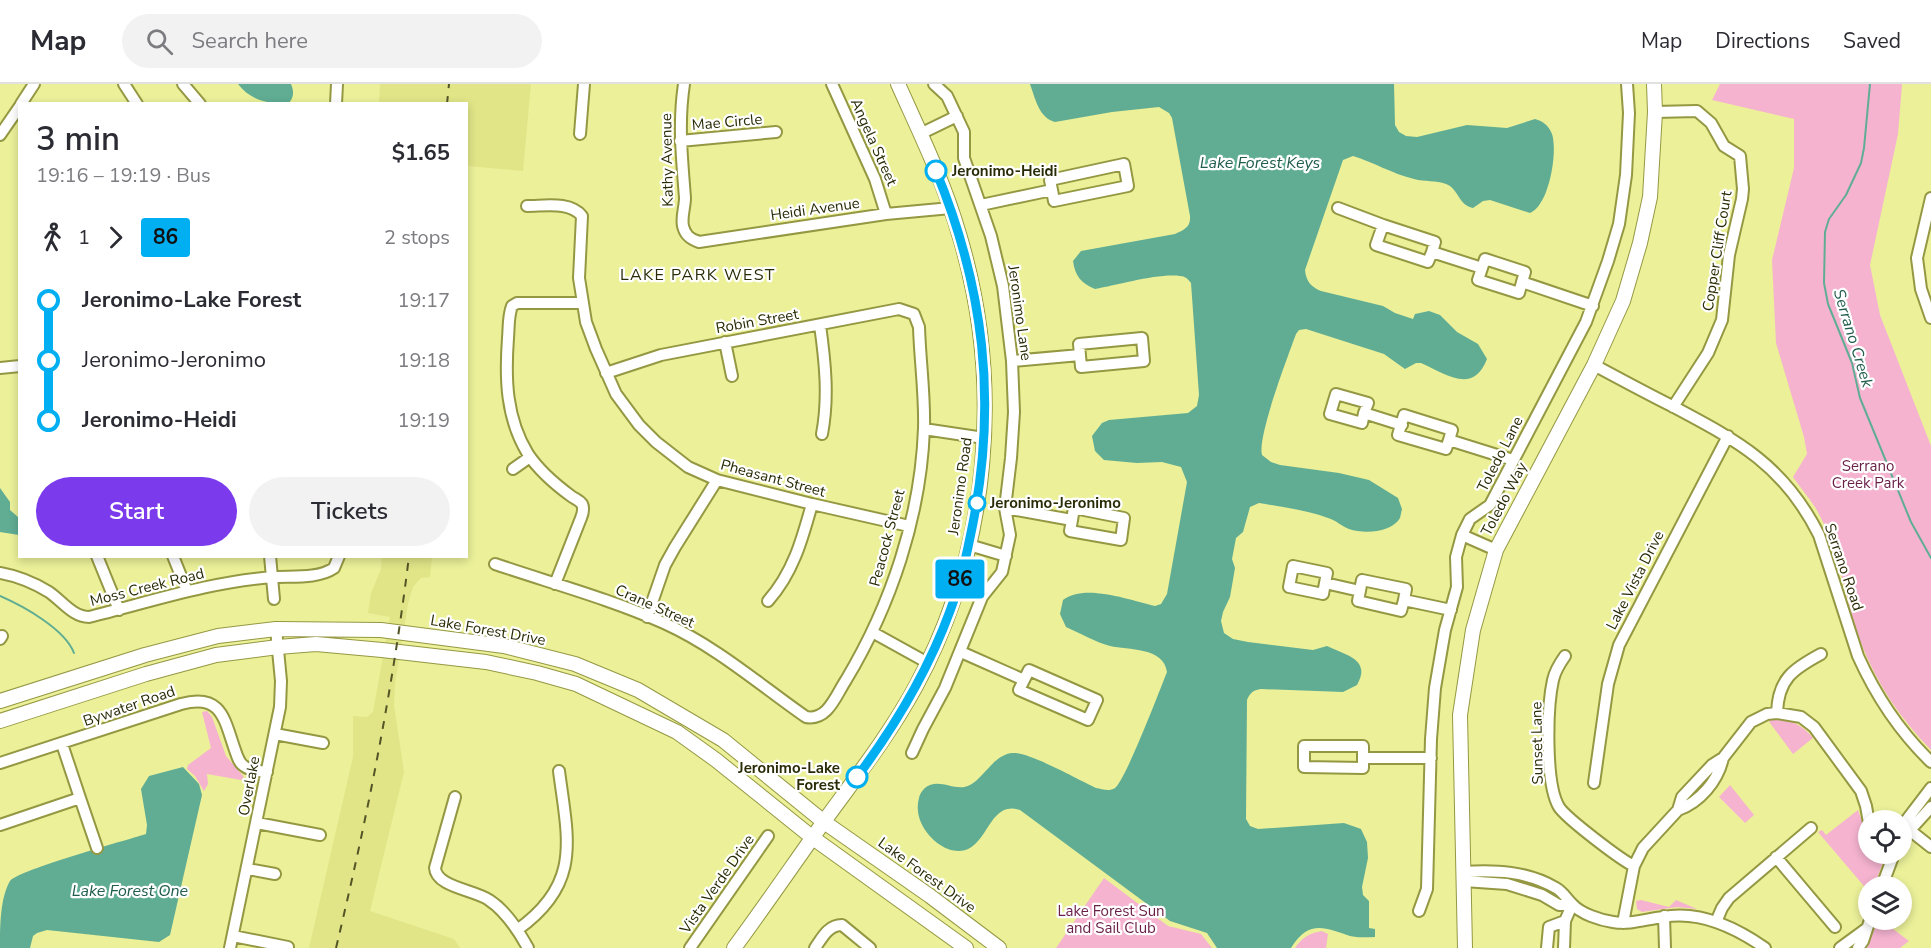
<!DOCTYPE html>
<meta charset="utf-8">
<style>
body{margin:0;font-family:"Nunito Sans",sans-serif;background:#f2f2f3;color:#2b2b33;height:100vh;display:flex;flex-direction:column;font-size:22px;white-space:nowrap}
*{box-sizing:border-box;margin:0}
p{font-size:20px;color:#7c7c81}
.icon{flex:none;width:33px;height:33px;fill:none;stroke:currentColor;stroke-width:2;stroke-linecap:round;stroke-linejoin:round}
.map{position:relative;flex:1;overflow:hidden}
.drawer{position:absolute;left:18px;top:18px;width:450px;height:456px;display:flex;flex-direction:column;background:#fff;border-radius:0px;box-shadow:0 3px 9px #0003}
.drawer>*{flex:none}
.badge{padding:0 12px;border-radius:4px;font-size:21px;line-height:39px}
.tools{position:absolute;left:1858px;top:726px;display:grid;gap:12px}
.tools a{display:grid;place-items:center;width:54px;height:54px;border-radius:50%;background:#fff;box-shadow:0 3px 9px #0003;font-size:30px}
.map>.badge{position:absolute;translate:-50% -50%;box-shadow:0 0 0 3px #fff}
.legs{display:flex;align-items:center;gap:9px;height:66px;padding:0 18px;font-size:20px}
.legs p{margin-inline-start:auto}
.summary{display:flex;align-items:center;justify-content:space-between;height:102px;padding:0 18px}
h1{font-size:33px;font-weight:600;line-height:45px}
.action{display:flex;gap:12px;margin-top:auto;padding:12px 18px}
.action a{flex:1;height:69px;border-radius:36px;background:#7c3aed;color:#fff;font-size:24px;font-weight:600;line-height:69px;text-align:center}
.action a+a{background:#f2f2f3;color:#2b2b33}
ul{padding:0 18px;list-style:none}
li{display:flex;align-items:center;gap:21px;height:60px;font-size:22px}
li i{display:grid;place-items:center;width:9px;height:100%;margin:0 8px;background:currentColor}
li i::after{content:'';width:15px;height:15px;margin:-8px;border:4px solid;border-radius:50%;background:#fff}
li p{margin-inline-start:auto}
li:first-child i{background:linear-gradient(#0000 50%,currentColor 0)}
li:last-child i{background:linear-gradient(currentColor 50%,#0000 0)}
header{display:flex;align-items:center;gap:36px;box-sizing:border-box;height:84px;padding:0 30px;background:#fff;border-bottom:2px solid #e1e1e2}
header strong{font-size:28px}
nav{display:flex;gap:33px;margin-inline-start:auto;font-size:21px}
.search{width:420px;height:54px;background:#f2f2f3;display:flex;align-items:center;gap:15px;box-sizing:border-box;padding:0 21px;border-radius:33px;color:#7c7c81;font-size:22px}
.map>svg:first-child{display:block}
.built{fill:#e1e587}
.green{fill:#f5b3d0}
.water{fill:#60ad94}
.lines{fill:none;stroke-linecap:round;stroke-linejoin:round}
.stream{stroke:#60ad94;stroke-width:2}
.minor-casing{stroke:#959843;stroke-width:14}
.major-casing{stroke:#959843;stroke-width:16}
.minor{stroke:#fff;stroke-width:10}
.major{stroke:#fff;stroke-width:14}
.rail{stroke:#535526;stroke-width:2;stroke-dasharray:8 8;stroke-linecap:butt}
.line-1-casing{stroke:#fff;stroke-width:14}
.line-1{stroke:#00aff2;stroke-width:9}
.stop-1-dot{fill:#fff;stroke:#00aff2;stroke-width:3}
.labels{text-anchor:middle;stroke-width:4.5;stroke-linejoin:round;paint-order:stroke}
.street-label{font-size:15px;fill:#2a2b06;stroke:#fff}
.stop-label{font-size:15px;font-weight:bold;fill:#2a2b06;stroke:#fff;text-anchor:start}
.park-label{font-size:15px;fill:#6a1f48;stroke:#fff}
.water-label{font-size:16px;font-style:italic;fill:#205d4b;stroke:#fff}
.neighbourhood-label{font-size:16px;letter-spacing:1.5px;fill:#2a2b06;stroke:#fff}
</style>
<header>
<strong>Map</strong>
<div class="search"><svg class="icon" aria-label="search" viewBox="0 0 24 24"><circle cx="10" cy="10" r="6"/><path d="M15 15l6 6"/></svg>Search here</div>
<nav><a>Map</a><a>Directions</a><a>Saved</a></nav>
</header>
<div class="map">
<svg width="1931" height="864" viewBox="0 0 1931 864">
<rect width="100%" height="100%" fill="#ebf099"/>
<path class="built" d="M380,0H531L523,87L468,82L467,95L466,20L379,19Z
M382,473H432L430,493L421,494L413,503L408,520L395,599L394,621L404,688L370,827L454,855L460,864H309L353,673V632L367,633L373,628L390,533L368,529L371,509L381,485Z"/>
<path class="green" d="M1720,0H1902L1898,50L1870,181L1880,231L1931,362V666C1900,634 1877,600 1861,559C1844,514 1840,465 1815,423C1808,413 1800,403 1793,393L1807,370L1804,353L1776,259L1772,176L1794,84V35L1712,16Z
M207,627L212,633L226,672L244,693L241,696L207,690L208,700L204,707L195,692L187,685L188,681L211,664L202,628Z
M1773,636C1790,635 1802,640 1813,654L1793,670L1770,639L1769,637Z
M1730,701L1754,731L1745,739L1719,713Z
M1858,726L1869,757V770H1880L1885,773L1874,802H1869V808L1818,748L1822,746L1826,751Z
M1104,794L1168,842L1201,850L1212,864H1056Z
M1641,816L1669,823L1676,816L1697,825L1677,823L1642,828L1637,825L1636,817Z
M1878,836H1881L1909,857L1900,864H1867Z
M1322,847L1328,850L1326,864H1295C1301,854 1310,849 1322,847Z"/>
<path class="water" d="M238,0H291C294,7 294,13 289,19C269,20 251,17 238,0Z
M1030,0H1394L1395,41L1399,48L1406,52L1417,53L1467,41L1507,44L1535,35C1543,37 1549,42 1552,50C1558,68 1549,122 1530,129L1490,116L1483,117L1473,124C1458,121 1459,105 1446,100C1436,96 1425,98 1414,95C1393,90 1373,78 1353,72L1343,76L1305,186C1306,197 1311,203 1321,207L1383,222L1395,229L1413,235L1415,230L1429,227L1440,231L1457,248L1478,260L1487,275C1473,311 1446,290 1421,279H1416L1405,285L1384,270L1306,245L1299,246L1296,250C1288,272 1257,353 1262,371L1271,378L1280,381L1339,389L1369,396L1398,414L1402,425L1400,434C1391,449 1364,450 1349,445C1341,442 1336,436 1328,434C1307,426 1282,423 1259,419L1250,423L1243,448L1236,454L1232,475L1235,484L1230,513L1223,528L1221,537L1224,549L1233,555L1248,558L1313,566L1327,562C1345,571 1372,575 1357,601L1343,608L1261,605C1253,606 1250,609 1247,616L1246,735L1250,742L1258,745L1344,739L1361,745L1367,758L1368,774L1362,803L1363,811L1369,817V844L1375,845V853C1367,853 1358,854 1350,852C1325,844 1309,835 1291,864H1217L1207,849L1170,837L1020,726C984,714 989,779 948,765C929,757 913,735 919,714C920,709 924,703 930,701C943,696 957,708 970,701C985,693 994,670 1013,669C1029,668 1079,696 1096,704C1102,705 1109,708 1115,704C1126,695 1159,608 1167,588C1164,563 1128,566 1110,562C1095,558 1080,549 1066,543L1060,530L1063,516C1084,499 1130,516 1155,522L1161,520L1167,510L1187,398L1181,383L1162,378L1137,379L1104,376L1095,367L1092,352L1102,339L1109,336L1188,329L1197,322L1199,311L1191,199C1188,195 1185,192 1180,192C1158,189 1118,201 1095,205C1081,199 1075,192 1073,177L1081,167L1175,150C1184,146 1191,143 1190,132L1172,34L1169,29L1159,23L1112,28L1055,38C1039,34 1035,14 1030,0Z
M0,404L10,418V426L19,434V451L0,448Z
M183,683L199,700L202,711L170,851L159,858L47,846L37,849L33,852L30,864H0C0,843 0,814 10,797C21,785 124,757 146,750L147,741L141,705L149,692Z"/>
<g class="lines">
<path class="stream" d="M1870,0L1864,64L1861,79L1846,111L1829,135L1825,148L1824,199L1828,220L1852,279L1860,314L1911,438L1931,474
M0,512C23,522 65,545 74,569"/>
<defs>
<path id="minor" d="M124,0L137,20
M183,0L200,20
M684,0C678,40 682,74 685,114C685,123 681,133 683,142C685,151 690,155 699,158L886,130L951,124
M832,0L875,95L886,130
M21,20L34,0
M336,20L337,0
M1655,28L1697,27L1711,39L1724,62L1740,72L1743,105L1742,115L1729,171L1722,236L1708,269L1673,323
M580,50L584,0
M920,50L957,32
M0,51L20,22
M680,57L776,48
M1931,114L1917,174L1921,205L1931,234
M981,121L1052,106L1050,96L1124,80L1128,102L1054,117L1052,106
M527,122C545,122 570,117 582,132L579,194L586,238L596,265L616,310L639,341L656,358L688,383L717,396L812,420L909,442
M1338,124L1383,141
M1432,168L1428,178L1376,161L1383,141L1435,158L1432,168L1482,184
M1522,198L1519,209L1478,196L1485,175L1525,188L1522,198L1593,222
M820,241C825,277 829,313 822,350
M1142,254L1144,277L1081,283L1079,260Z
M725,258L732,292
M1012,277L1080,271
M1594,281C1620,295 1646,309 1672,322C1738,357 1784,381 1819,451L1858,572C1876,612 1900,648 1931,678
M0,284L20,282
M1364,329L1362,339L1330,330L1336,310L1368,319L1364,329L1402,341
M924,345L984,354
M1449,356L1446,365L1398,351L1404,331L1452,346L1449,356L1513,376
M513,385L530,373
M1005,424L1072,436L1074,424L1124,434L1121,456L1070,447L1072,436
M1462,451L1496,466
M969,461L1006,472
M97,472L119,526
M173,472L187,507
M270,472L274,515
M495,480C551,499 610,515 664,539C717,563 760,601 806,633C828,637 836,611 846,596C891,521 921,432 924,344C925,310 920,277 919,243L914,230L899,225L661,271L606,289
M0,489C17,492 34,499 49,508C62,517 73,533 89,533C150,518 212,497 275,493C293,492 318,495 334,484L339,472
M1325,499L1323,510L1289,503L1293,482L1327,489L1325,499L1360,507
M555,500L581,434C583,429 584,424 582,420C579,416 575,415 571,412C556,401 538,385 528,370C506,334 505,295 508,254C509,243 508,232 512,222L517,219H582
M1404,516L1401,527L1358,517L1362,496L1406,505L1404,516L1451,526
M768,517C793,489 802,456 812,420
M647,533L665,481L675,463L717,396
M872,548L928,579
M0,555L2,552
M961,568L1024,596L1029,586L1097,616L1088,636L1019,606L1024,596
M1565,572C1560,579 1555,587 1553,596C1547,623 1545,700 1559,723C1566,734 1621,776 1634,782
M1777,629L1801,633L1814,643L1861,707L1866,722L1869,739
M275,650L323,659
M912,669L923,645L945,604L982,513L1002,488L1010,451L1005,424L1011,374L1014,328L1012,277L1003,202L991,152L964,74V48L947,12L934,0
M1363,674V662H1304V683L1363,684V674H1431
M0,679L181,620C222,609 224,635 235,666C237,672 239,679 244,682C250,687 260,687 267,688
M1594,699L1608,600L1619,561L1728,352
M455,713L435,784C436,803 475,806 489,816C506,827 518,846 528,864
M80,714L97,764
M1678,726C1700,718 1718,697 1723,674
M257,739L320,751
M0,741L80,714L62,660
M1902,742L1931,704
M1907,744L1931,763
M1902,755L1931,723
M1776,773L1835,843
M248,785L275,790
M1463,788C1496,786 1527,787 1556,804C1563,808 1566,814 1572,820C1581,830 1600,836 1613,838C1630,841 1646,835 1663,833C1700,826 1735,843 1765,864
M1464,797L1507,800L1542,811L1559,821H1572
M1882,802L1894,770
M1419,827L1427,805L1431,655L1435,604L1445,546L1457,503L1456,473L1462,451L1470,435L1490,421L1586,238L1608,177L1619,140L1626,91L1629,29L1627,0
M1664,832L1665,864
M1716,838L1722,824L1729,814L1811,744
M1623,839L1634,782L1643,764L1678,726L1682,713L1712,681L1723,674L1751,638L1767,630L1777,629C1778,595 1793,585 1821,570
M517,846C582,800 568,756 559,687
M233,852L288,863
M230,864L280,623L281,597L276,545
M690,864L768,752
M815,864C822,854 828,841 842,841L870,864
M1547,864L1549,843L1565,837
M1564,864L1565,837L1572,821
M1840,864L1866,845
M1858,864L1863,857L1870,836"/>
<path id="major" d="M0,617L145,571L218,552L276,545L381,546L504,562L575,580L638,606L723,656L824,738L930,812L999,864
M0,637L146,590L216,571L278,563L316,560L382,566L486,578L537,589L576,600L677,648L716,676L813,754L966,864
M734,864C765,822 795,778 825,736C857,692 890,650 916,602C990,465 1004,299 959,150C944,98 920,49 898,0
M1465,864L1460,631L1473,546L1496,466L1594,281L1623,217L1640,159L1650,113L1655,28L1654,0"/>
</defs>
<use href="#minor" class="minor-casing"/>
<use href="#major" class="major-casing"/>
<use href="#minor" class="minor"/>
<use href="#major" class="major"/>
<path class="rail" d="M447,20L449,0
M336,864C367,735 393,604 409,472"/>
</g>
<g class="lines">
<defs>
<path id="line-1" d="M857,693C895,642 928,587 950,527C961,498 967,469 973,439C997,316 984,203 936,87"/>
</defs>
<use href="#line-1" class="line-1-casing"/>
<use href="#line-1" class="line-1"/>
</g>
<g class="stop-1-dot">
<circle cx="936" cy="87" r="10"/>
<circle cx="977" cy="419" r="8"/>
<circle cx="857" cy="693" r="10"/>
</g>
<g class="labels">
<g class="street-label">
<text transform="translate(727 38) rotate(-5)" y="5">Mae Circle</text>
<text transform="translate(874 58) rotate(66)" y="5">Angela Street</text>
<text transform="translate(667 76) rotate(-91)" y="5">Kathy Avenue</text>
<text transform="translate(815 125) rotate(-8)" y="5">Heidi Avenue</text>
<text transform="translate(1717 167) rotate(-81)" y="5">Copper Cliff Court</text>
<text transform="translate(1020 229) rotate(82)" y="5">Jeronimo Lane</text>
<text transform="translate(757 237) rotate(-10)" y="5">Robin Street</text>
<text transform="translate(1500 370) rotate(-63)" y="5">Toledo Lane</text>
<text transform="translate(773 394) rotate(15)" y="5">Pheasant Street</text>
<text transform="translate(960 402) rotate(-82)" y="5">Jeronimo Road</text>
<text transform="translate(1504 415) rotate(-62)" y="5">Toledo Way</text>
<text transform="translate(887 454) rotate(-75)" y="5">Peacock Street</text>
<text transform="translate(1844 483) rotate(71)" y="5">Serrano Road</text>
<text transform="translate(1635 496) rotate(-63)" y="5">Lake Vista Drive</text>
<text transform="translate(147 503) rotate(-14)" y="5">Moss Creek Road</text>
<text transform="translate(655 522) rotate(24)" y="5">Crane Street</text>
<text transform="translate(488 546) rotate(10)" y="5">Lake Forest Drive</text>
<text transform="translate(129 622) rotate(-19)" y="5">Bywater Road</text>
<text transform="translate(1537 659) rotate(-91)" y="5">Sunset Lane</text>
<text transform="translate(249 702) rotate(-79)" y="5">Overlake</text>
<text transform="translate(927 791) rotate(36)" y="5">Lake Forest Drive</text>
<text transform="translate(717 800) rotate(-55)" y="5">Vista Verde Drive</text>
</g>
<g class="stop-label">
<text x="952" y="92">Jeronimo-Heidi</text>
<text x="990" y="424">Jeronimo-Jeronimo</text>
<text x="840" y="689" text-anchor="end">Jeronimo-Lake<tspan x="840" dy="17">Forest</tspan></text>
</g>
<g class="park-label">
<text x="1868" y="387">Serrano<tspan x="1868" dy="17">Creek Park</tspan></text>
<text x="1111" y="832">Lake Forest Sun<tspan x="1111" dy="17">and Sail Club</tspan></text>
</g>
<g class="water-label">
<text x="1260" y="84">Lake Forest Keys</text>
<text transform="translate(1854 254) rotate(73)" y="6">Serrano Creek</text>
<text x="130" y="812">Lake Forest One</text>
</g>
<g class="neighbourhood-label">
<text x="698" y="196">LAKE PARK WEST</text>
</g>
</g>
</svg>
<div class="tools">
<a><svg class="icon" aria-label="locate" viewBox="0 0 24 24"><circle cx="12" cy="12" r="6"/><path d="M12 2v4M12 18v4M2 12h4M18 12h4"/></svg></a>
<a><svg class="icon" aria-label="layers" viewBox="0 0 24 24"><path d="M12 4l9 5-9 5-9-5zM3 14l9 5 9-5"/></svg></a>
</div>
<b class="badge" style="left:960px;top:495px;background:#00aff2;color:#111">86</b>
<section class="drawer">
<div class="summary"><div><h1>3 min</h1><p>19:16 – 19:19 · Bus</p></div><b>$1.65</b></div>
<div class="legs"><svg class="icon" aria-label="walk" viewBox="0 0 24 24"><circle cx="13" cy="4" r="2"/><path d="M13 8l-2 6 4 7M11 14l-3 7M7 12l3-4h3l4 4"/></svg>1<svg class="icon" aria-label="forward" viewBox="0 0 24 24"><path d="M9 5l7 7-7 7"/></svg><b class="badge" style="background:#00aff2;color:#111">86</b><p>2 stops</p></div>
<ul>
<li><i style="color:#00aff2"></i><b>Jeronimo-Lake Forest</b><p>19:17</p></li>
<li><i style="color:#00aff2"></i><span>Jeronimo-Jeronimo</span><p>19:18</p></li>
<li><i style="color:#00aff2"></i><b>Jeronimo-Heidi</b><p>19:19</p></li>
</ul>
<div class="action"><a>Start</a><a>Tickets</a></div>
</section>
</div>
